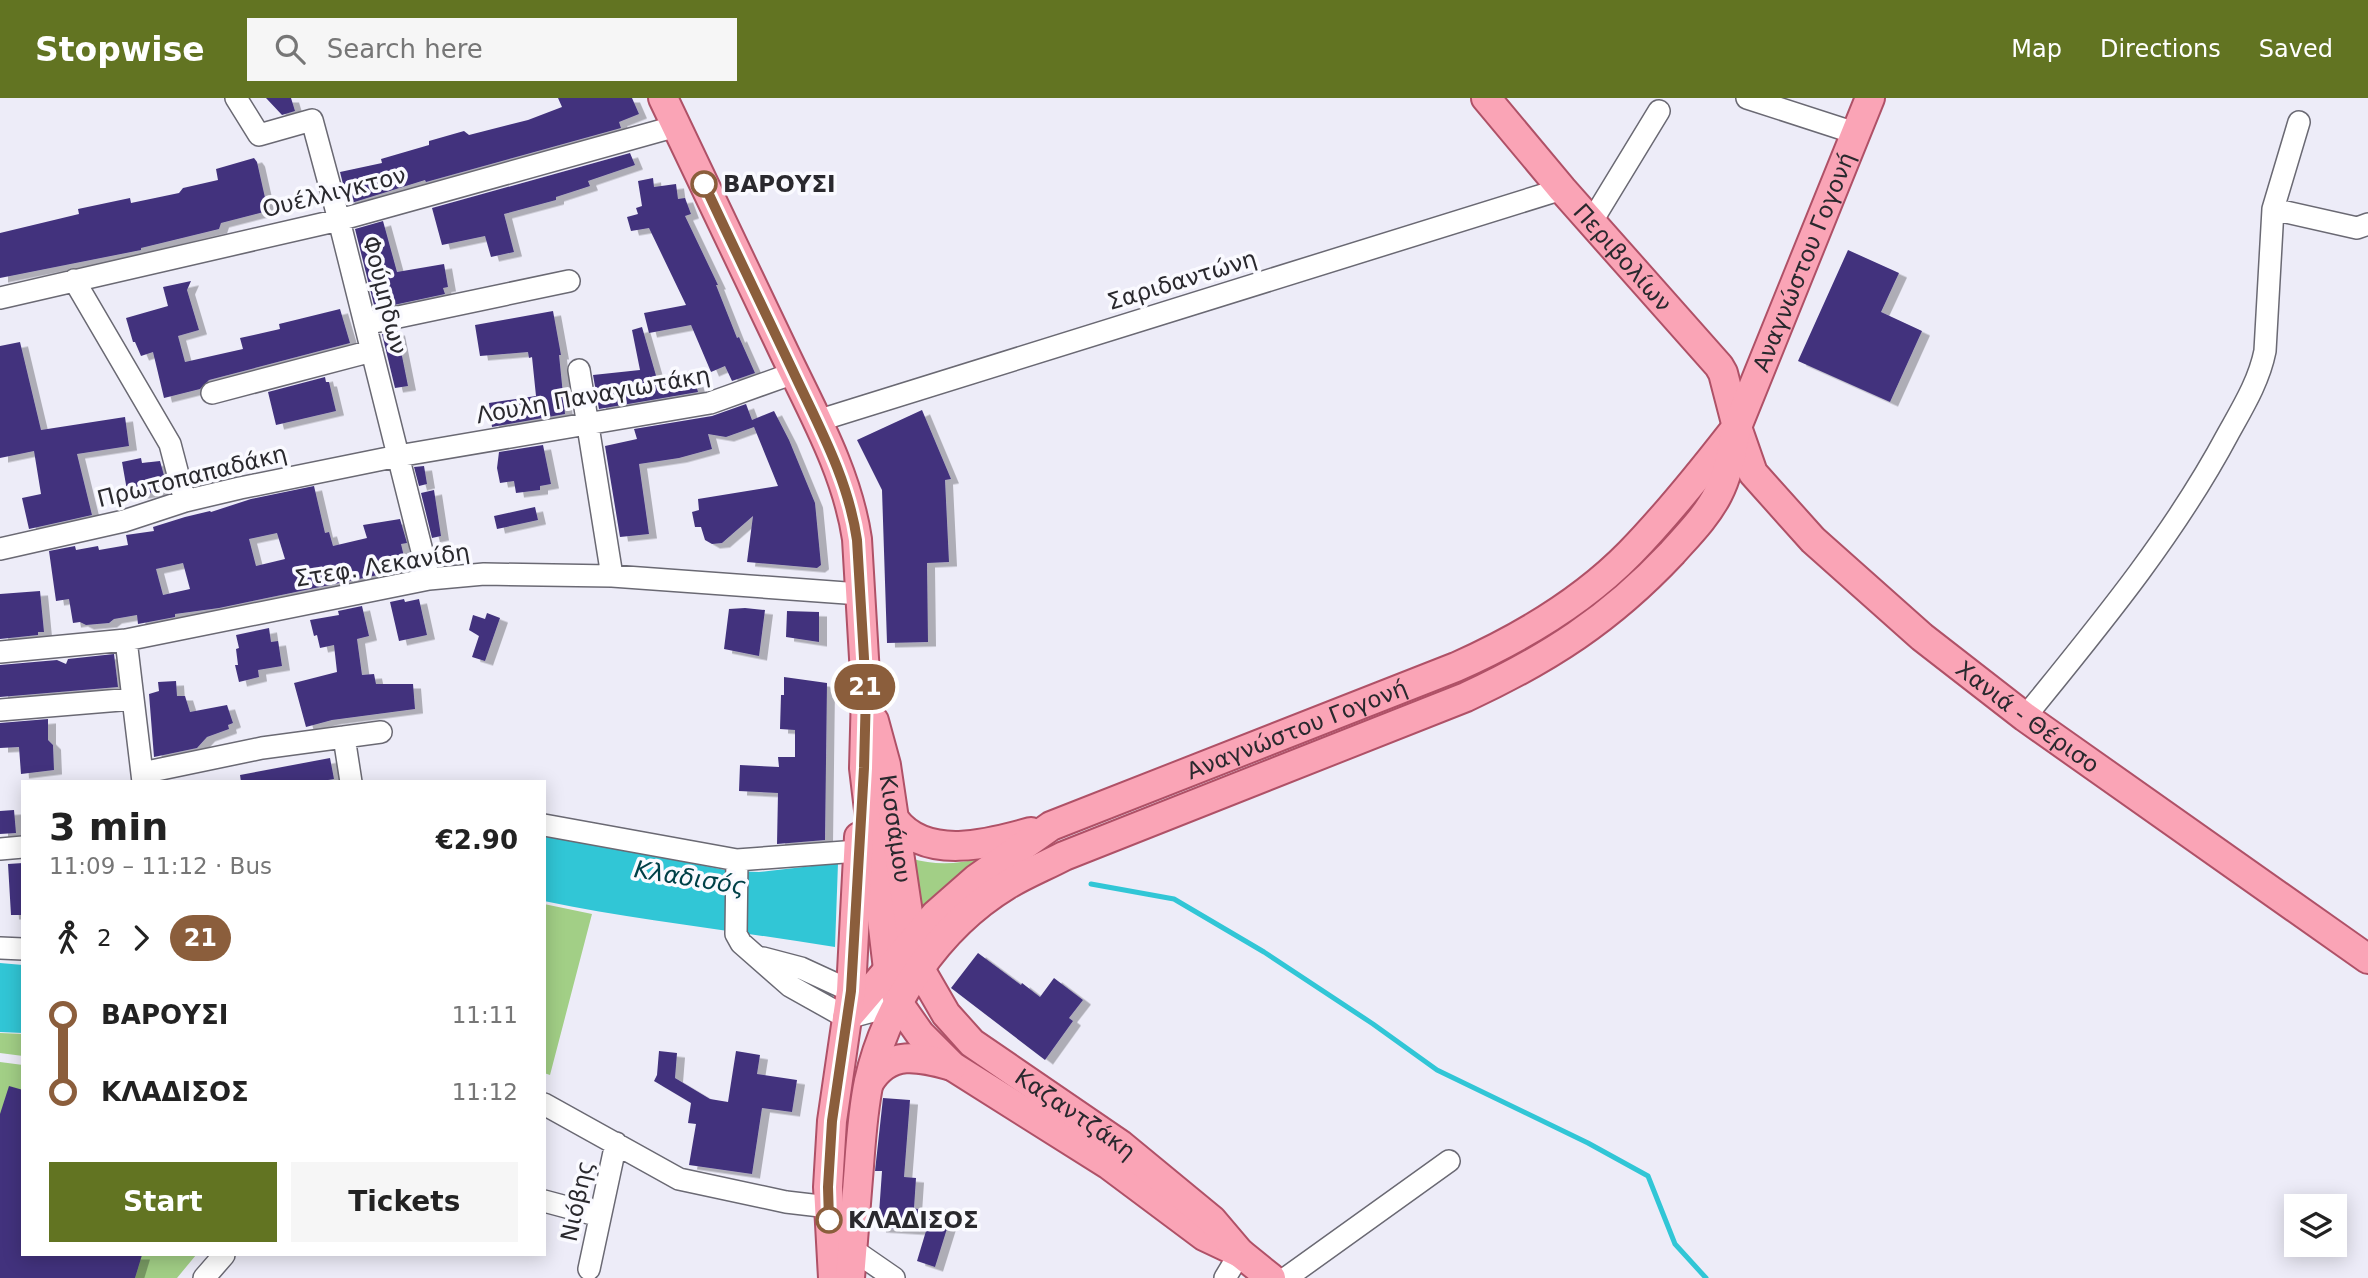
<!DOCTYPE html>
<meta charset="utf-8">
<style>
body{margin:0;font-family:"DejaVu Sans",sans-serif;background:#f6f6f6;color:#222;height:100vh;display:flex;flex-direction:column;font-size:26px;white-space:nowrap}
*{box-sizing:border-box;margin:0}
p{font-size:23px;color:#767676}
.icon{flex:none;width:38px;height:38px;fill:none;stroke:currentColor;stroke-width:2;stroke-linecap:round;stroke-linejoin:round}
.map{position:relative;flex:1;overflow:hidden}
.panel{position:absolute;left:21px;top:682px;width:525px;height:476px;display:flex;flex-direction:column;background:#fff;border-radius:0px;box-shadow:0 4px 18px #0003}
.panel>*{flex:none}
.badge{padding:0 14px;border-radius:23px;font-size:24px;line-height:46px}
.tools{position:absolute;left:2284px;top:1096px;display:grid;gap:14px}
.tools a{display:grid;place-items:center;width:63px;height:63px;border-radius:0px;background:#fff;box-shadow:0 4px 18px #0003;font-size:35px}
.map>.badge{position:absolute;translate:-50% -50%;box-shadow:0 0 0 4px #fff}
.legs{display:flex;align-items:center;gap:10px;height:77px;padding:0 28px;font-size:23px}
.legs p{margin-inline-start:auto}
.headline{display:flex;align-items:center;justify-content:space-between;height:119px;padding:0 28px}
h1{font-size:38px;font-weight:700;line-height:52px}
.button{display:flex;gap:14px;margin-top:auto;padding:14px 28px}
.button a{flex:1;height:80px;border-radius:0px;background:#627422;color:#fff;font-size:28px;font-weight:700;line-height:80px;text-align:center}
.button a+a{background:#f6f6f6;color:#222}
ul{padding:0 28px;list-style:none}
li{display:flex;align-items:center;gap:24px;height:77px;font-size:26px}
li i{display:grid;place-items:center;width:10px;height:100%;margin:0 9px;background:currentColor}
li i::after{content:'';width:18px;height:18px;margin:-9px;border:5px solid;border-radius:50%;background:#fff}
li p{margin-inline-start:auto}
li:first-child i{background:linear-gradient(#0000 50%,currentColor 0)}
li:last-child i{background:linear-gradient(currentColor 50%,#0000 0)}
header{display:flex;align-items:center;gap:42px;box-sizing:border-box;height:98px;padding:0 35px;background:#627422;color:#fff}
header strong{font-size:33px}
nav{display:flex;gap:38px;margin-inline-start:auto;font-size:24px}
.search{width:490px;height:63px;background:#f6f6f6;display:flex;align-items:center;gap:18px;box-sizing:border-box;padding:0 24px;border-radius:0px;color:#767676;font-size:26px}
.map>svg:first-child{display:block}
.green{fill:#a2cf86}
.water{fill:#31c6d6}
.lines{fill:none;stroke-linecap:round;stroke-linejoin:round}
.stream{stroke:#31c6d6;stroke-width:5}
.building{fill:#42337d;fill-rule:evenodd;filter:url(#shadow)}
.minor-casing{stroke:#6a6973;stroke-width:24}
.major-casing{stroke:#af5167;stroke-width:32}
.minor{stroke:#fff;stroke-width:21}
.major{stroke:#faa4b6;stroke-width:28}
.line-1-casing{stroke:#fff;stroke-width:16}
.line-1{stroke:#8b5e3c;stroke-width:10}
.stop-1-dot{fill:#fff;stroke:#8b5e3c;stroke-width:3.5}
.labels{text-anchor:middle;stroke-width:7;stroke-linejoin:round;paint-order:stroke}
.stop-label{font-size:23px;font-weight:bold;fill:#2a292e;stroke:#fafaff;text-anchor:start}
.street-label{font-size:23px;fill:#2a292e;stroke:#fafaff}
.water-label{font-size:24px;font-style:italic;fill:#004148;stroke:#fafaff}
</style>
<header>
<strong>Stopwise</strong>
<div class="search"><svg class="icon" aria-label="search" viewBox="0 0 24 24"><circle cx="10" cy="10" r="6"/><path d="M15 15l6 6"/></svg>Search here</div>
<nav><a>Map</a><a>Directions</a><a>Saved</a></nav>
</header>
<div class="map">
<svg width="2368" height="1180" viewBox="0 0 2368 1180">
<defs>
<filter id="shadow"><feDropShadow dx="8" dy="4.5" stdDeviation="0" flood-color="#0004"/></filter>
</defs>
<rect width="100%" height="100%" fill="#edecf8"/>
<path class="green" d="M910,760C936,768 957,766 983,760L985,763L918,812Z
M544,806L592,816L550,977L544,975Z
M0,935L23,936V958L0,955Z
M0,964L23,967V1157H196L177,1180H0Z"/>
<path class="water" d="M544,735L730,773L759,774L838,765L835,849C738,833 641,823 544,803Z
M0,865L23,867V935L0,934Z"/>
<g class="lines">
<path class="stream" d="M1091,786L1174,801L1264,854L1373,926L1437,972L1588,1045L1648,1078L1675,1146L1706,1180"/>
</g>
<path class="building" d="M266,0H291L295,13L282,17Z
M558,0H632L639,16L619,24L621,30L426,84L425,82L348,106L340,74L382,65L381,61L429,47V43L464,33L469,37L528,22L562,9Z
M630,55L635,67L588,83L590,88L556,99V102L504,116L514,154L491,159L485,138L442,147L432,110Z
M254,60L257,64L268,113L221,125L219,131L141,150V152L0,180V135L79,116L78,111L130,100L131,105L179,95L183,90L218,82L216,71Z
M653,80L654,89L676,86L678,101L685,100L691,116L685,118L718,187H716L737,240L739,239L755,275L732,283L725,268L711,274L691,227L649,235L644,215L686,207L649,130L631,133L627,119L638,116L636,110L642,108L638,83Z
M383,123L397,174L444,166L448,189L443,190L445,196L375,211L355,131Z
M1848,152L1899,175L1881,214L1922,233L1890,304L1798,263Z
M191,183L187,192L199,232L178,238L185,264L243,251L240,240L280,231L279,226L340,211L350,245L209,282L200,291L164,300L153,254L141,258L135,244H133L126,220L168,208L163,189Z
M553,213L561,257H559L565,316L492,329L489,305L536,298L532,259L529,260L528,254L480,258L475,227Z
M642,229L657,281L692,272L698,294L599,311L593,277L640,272L632,232Z
M397,233L408,288L395,290L382,236Z
M20,244L41,332L125,319L129,348L77,356L92,417L29,431L22,400L41,396L34,353L0,360V248Z
M325,279L326,284H329L336,313L276,327L268,294Z
M746,306L752,322L774,313L789,342L815,405L821,467L817,470L747,464L753,418L722,445L712,446L705,442L701,429H695L692,414L699,412L698,401L778,388L754,329L726,339L708,336L712,351L679,360L639,366L649,436L620,439L605,348L637,341L634,331L712,318Z
M922,312L951,381L945,382L949,464L927,465L928,544L887,545L882,392L857,342Z
M543,347L551,386L540,388V392L516,395L514,383L500,385L497,370L499,354Z
M141,360L142,365L160,363L168,392L128,398L122,364Z
M424,368L427,386L419,388L414,369Z
M314,388L325,435L329,434L333,448L367,440L363,427L400,421L407,445L401,446L407,471L219,510L175,516V519L138,526L137,517L114,521L109,525L86,527L80,524L73,525L69,501L56,503L49,453L75,448L76,452L98,448L99,452L128,447L126,437L154,433L153,429L185,419L210,413L211,414L251,401ZM277,435L285,461L256,468L249,441ZM183,465L190,491L163,497L156,471Z
M434,392L441,438L432,440L421,395Z
M535,409L538,422L497,431L494,418Z
M40,493L44,534H38V537L0,541V496Z
M404,501L405,504L419,501L427,537L399,543L390,504Z
M362,508L369,538L357,541L362,577L374,576L376,586H413L415,611L332,622L306,629L294,585L337,574L334,547L320,550L317,537L314,538L310,522L339,517L338,513Z
M745,510L765,512L759,558L724,551L729,511Z
M787,513L819,514V544L786,539Z
M487,515L500,520L485,563L472,559L479,538L469,532L473,517L485,521Z
M269,530L271,544L278,543L282,568L258,572L259,579L239,584L235,567H238L236,551L239,550L236,537Z
M114,556L118,589L0,599V567L57,562L66,566L68,561Z
M784,579L827,585L825,742L777,746L778,695L739,693L740,667L779,669L778,659H795V632L780,631L781,597H784Z
M176,583L177,598H185L190,614L227,607L233,625L228,627L229,631L207,639L197,650L154,659L149,596L159,593L158,584Z
M48,621V642L53,647L54,672L21,676L19,649L0,650V625Z
M330,660L334,681L316,684H241L240,677Z
M14,712L16,735L0,736V713Z
M23,765V817H11L8,766Z
M978,855L1021,887L1022,885L1040,899L1054,880L1083,902L1069,920L1073,923L1045,962L951,890Z
M659,953L677,955L675,980L710,1001L728,1004L736,953L760,957L757,976L797,982L792,1014L762,1010L752,1076L689,1067L696,1026L688,1025L691,1005L654,983L657,977Z
M9,988L23,992V1157H142L135,1180H0V1016Z
M883,1000L910,1002L904,1079L916,1080L914,1110L950,1121L935,1169L917,1163L926,1133L878,1130L882,1073H875Z"/>
<g class="lines">
<defs>
<path id="minor" d="M236,0L259,37L312,22L339,122L429,481
M1747,0L1855,35
M2273,111L2357,130L2368,126
M1592,123L1659,13
M74,182L170,346L185,403
M0,200L339,122L677,28
M365,226L569,183
M579,272L612,478
M212,295L372,253
M817,323L1562,91
M0,451L124,423L185,403L240,390L398,358L710,305L794,275
M126,542L143,684
M0,554L126,542L429,481L484,476L612,478L860,496
M0,612L133,601
M2025,619C2098,529 2173,439 2228,336C2243,309 2259,283 2265,253L2273,111L2299,24
M344,639L381,634
M142,675L262,650L344,639L351,684
M544,727L737,762L858,753
M0,751L23,749
M737,762L736,836L741,845L790,888L847,920L899,906
M0,850L23,851
M763,860L801,870L851,893L864,896
M544,1006L679,1081L786,1104L829,1109
M544,1103L600,1118
M842,1151H852L894,1180
M589,1171L616,1045
M204,1180L224,1157
M1225,1180L1240,1155
M1286,1180L1449,1063"/>
<g id="major">
<path d="M663,0C704,85 744,170 784,254C813,315 847,374 857,441L866,594L864,670L888,871L899,906L920,936L952,968L1109,1067L1204,1138L1240,1155"/>
<path id="s1" d="M1486,0L1562,91L1719,268L1723,275L1737,329L1753,375L1813,442L1922,539L2025,619L2368,861"/>
<path id="s2" d="M874,623L886,667L912,842L920,871L946,916L972,945L1121,1047L1212,1122L1240,1155L1271,1180"/>
<path d="M895,722C926,763 989,746 1031,734"/>
<path id="s3" d="M847,920L935,817L976,781L1051,728L1456,569C1519,541 1581,505 1630,455C1666,418 1699,377 1731,336"/>
<path d="M869,985C889,951 919,959 952,968"/>
<path d="M833,1180L828,1089L832,1023L851,893L859,739"/>
<path id="s4" d="M850,1180C853,1143 856,1106 859,1068C861,1040 863,1011 869,983C886,906 938,829 1007,787C1025,776 1045,768 1064,758L1466,599C1548,561 1610,521 1672,455C1688,437 1707,418 1718,396C1729,375 1732,351 1737,329L1870,0"/>
</g>
</defs>
<use href="#minor" class="minor-casing"/>
<use href="#major" class="major-casing"/>
<use href="#minor" class="minor"/>
<use href="#major" class="major"/>
</g>
<g class="lines">
<defs>
<path id="line-1" d="M704,86C733,148 763,210 792,271C818,327 848,380 857,442L866,594L864,670L851,893L832,1023L828,1089L829,1122"/>
</defs>
<use href="#line-1" class="line-1-casing"/>
<use href="#line-1" class="line-1"/>
</g>
<g class="stop-1-dot">
<circle cx="704" cy="86" r="12"/>
<circle cx="829" cy="1122" r="12"/>
</g>
<g class="labels">
<g class="stop-label">
<text x="723" y="94">ΒΑΡΟΥΣΙ</text>
<text x="848" y="1130">ΚΛΑΔΙΣΟΣ</text>
</g>
<g class="street-label">
<text transform="translate(334 94) rotate(-14)" y="8">Ουέλλιγκτον</text>
<text dy="8" stroke="none"><textPath href="#s1" startOffset="210">Περιβολίων</textPath></text>
<text dy="8" stroke="none"><textPath href="#s4" startOffset="1516">Αναγνώστου Γογονή</textPath></text>
<text transform="translate(1182 182) rotate(-17)" y="8">Σαριδαντώνη</text>
<text transform="translate(385 197) rotate(76)" y="8">Φούμηδων</text>
<text transform="translate(593 297) rotate(-10)" y="8">Λουλη Παναγιωτάκη</text>
<text transform="translate(192 378) rotate(-14)" y="8">Πρωτοπαπαδάκη</text>
<text transform="translate(382 467) rotate(-9)" y="8">Στεφ. Λεκανίδη</text>
<text dy="8" stroke="none"><textPath href="#s1" startOffset="836">Χανιά - Θέρισο</textPath></text>
<text dy="8" stroke="none"><textPath href="#s3" startOffset="546">Αναγνώστου Γογονή</textPath></text>
<text dy="8" stroke="none"><textPath href="#s2" startOffset="110">Κισσάμου</textPath></text>
<text dy="8" stroke="none"><textPath href="#s2" startOffset="469">Καζαντζάκη</textPath></text>
<text transform="translate(577 1103) rotate(-78)" y="8">Νιόβης</text>
</g>
<g class="water-label">
<text transform="translate(690 780) rotate(9)" y="8">Κλαδισός</text>
</g>
</g>
</svg>
<div class="tools">
<a><svg class="icon" aria-label="layers" viewBox="0 0 24 24"><path d="M12 4l9 5-9 5-9-5zM3 14l9 5 9-5"/></svg></a>
</div>
<b class="badge" style="left:865px;top:589px;background:#8b5e3c;color:#fff">21</b>
<section class="panel">
<div class="headline"><div><h1>3 min</h1><p>11:09 – 11:12 · Bus</p></div><b>€2.90</b></div>
<div class="legs"><svg class="icon" aria-label="walk" viewBox="0 0 24 24"><circle cx="13" cy="4" r="2"/><path d="M13 8l-2 6 4 7M11 14l-3 7M7 12l3-4h3l4 4"/></svg>2<svg class="icon" aria-label="forward" viewBox="0 0 24 24"><path d="M9 5l7 7-7 7"/></svg><b class="badge" style="background:#8b5e3c;color:#fff">21</b></div>
<ul>
<li><i style="color:#8b5e3c"></i><b>ΒΑΡΟΥΣΙ</b><p>11:11</p></li>
<li><i style="color:#8b5e3c"></i><b>ΚΛΑΔΙΣΟΣ</b><p>11:12</p></li>
</ul>
<div class="button"><a>Start</a><a>Tickets</a></div>
</section>
</div>
